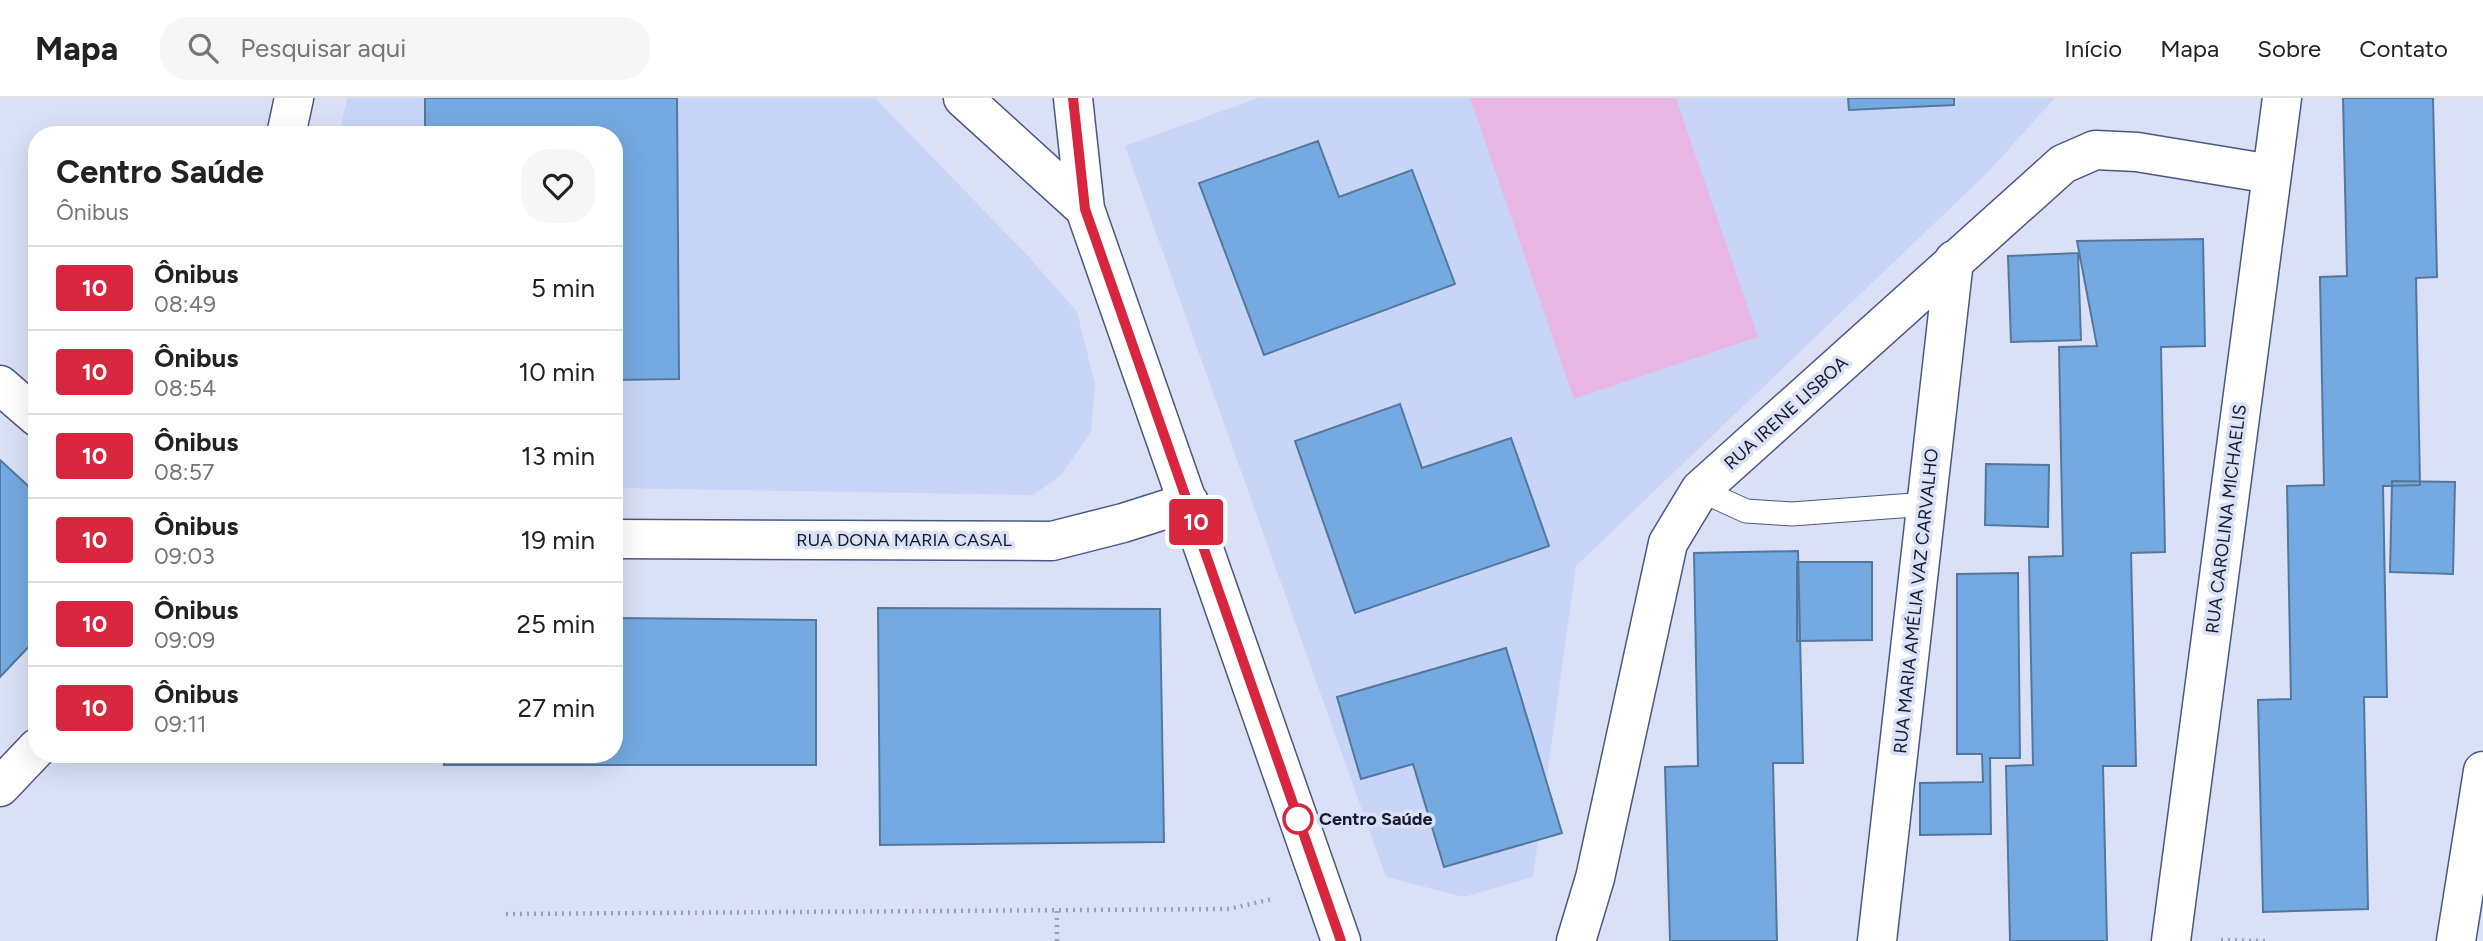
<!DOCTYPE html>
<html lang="pt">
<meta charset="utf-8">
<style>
body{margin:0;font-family:Figtree,sans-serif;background:#f6f6f6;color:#222;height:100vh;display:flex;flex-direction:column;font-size:26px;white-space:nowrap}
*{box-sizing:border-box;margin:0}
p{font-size:23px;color:#767676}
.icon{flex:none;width:38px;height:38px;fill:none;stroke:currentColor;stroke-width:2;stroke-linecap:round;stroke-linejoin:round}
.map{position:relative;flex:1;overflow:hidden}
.side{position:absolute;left:28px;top:28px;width:595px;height:637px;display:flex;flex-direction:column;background:#fff;border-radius:28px;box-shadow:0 7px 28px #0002}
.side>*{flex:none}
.badge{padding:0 14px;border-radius:5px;font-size:24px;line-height:46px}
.map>.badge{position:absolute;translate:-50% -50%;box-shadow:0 0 0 4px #fff}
.round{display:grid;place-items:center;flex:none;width:74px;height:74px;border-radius:28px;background:#f6f6f6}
.summary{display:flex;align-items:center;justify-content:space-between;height:119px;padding:0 28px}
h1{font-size:33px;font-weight:700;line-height:52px}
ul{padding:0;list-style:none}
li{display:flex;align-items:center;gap:21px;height:84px;padding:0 28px;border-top:2px solid #e0e0e0}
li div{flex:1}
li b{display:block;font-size:26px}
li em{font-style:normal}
li .badge{min-width:77px;font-weight:700;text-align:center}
header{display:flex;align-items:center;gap:42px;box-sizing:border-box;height:98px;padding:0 35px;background:#fff;border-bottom:2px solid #e0e0e0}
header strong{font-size:33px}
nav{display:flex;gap:38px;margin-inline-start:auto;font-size:24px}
.search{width:490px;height:63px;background:#f6f6f6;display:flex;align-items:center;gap:18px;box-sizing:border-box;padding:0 24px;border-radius:28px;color:#767676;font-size:26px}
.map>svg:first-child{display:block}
.built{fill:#c9d5f7}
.green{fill:#e9b7e3}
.building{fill:#74a9e1;stroke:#54789d;stroke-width:2}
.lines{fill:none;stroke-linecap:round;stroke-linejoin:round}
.lane-casing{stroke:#4a5782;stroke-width:25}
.street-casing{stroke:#4a5782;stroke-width:41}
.path{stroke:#9ba1b5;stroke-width:4.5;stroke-dasharray:2 5;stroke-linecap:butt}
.lane{stroke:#fff;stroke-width:23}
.street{stroke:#fff;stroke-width:38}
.line-casing{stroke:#fff;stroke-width:16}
.line{stroke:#d7263d;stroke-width:10}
.stop-dot{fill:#fff;stroke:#d7263d;stroke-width:3.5}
.labels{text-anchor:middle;stroke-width:7;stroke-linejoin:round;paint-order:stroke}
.street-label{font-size:18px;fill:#151a2c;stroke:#dae1f6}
.stop-label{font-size:18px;font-weight:bold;fill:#151a2c;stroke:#dae1f6;text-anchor:start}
</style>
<header>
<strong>Mapa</strong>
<div class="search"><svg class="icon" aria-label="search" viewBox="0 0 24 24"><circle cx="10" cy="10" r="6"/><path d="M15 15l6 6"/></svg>Pesquisar aqui</div>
<nav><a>Início</a><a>Mapa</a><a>Sobre</a><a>Contato</a></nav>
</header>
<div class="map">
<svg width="2483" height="843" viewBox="0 0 2483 843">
<rect width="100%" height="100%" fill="#dae1f6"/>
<path class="built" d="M347,0H875L1029,159L1077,214L1095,286L1091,334L1061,377L1033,397L614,390V37H339Z
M1258,0H2055L1987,75L1576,468L1533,779L1464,799L1386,779L1125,48Z"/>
<path class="green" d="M1470,0H1676L1758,239L1574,301Z"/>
<path class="building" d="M425,0H677L679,281L614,282V37H425Z
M1848,0H1954V7L1849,12Z
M2343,0H2433L2437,179L2416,180L2420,387L2383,388L2387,599H2364L2368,811L2263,814L2258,602L2291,601L2287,388L2324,387L2320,179L2347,178Z
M1318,43L1339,99L1412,72L1455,186L1264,257L1199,85Z
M2203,141L2205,248L2161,249L2165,454L2131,455L2136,668H2103L2107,843H2010L2006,668L2033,667L2029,459L2063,458L2059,249L2097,248L2077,143Z
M2078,155L2081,242L2011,244L2008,158Z
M1400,306L1422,370L1511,340L1549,448L1355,515L1295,343Z
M0,362L37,396V540L0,579Z
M1986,366L2049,367L2048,429L1985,427Z
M2392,383L2455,384L2453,476L2390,474Z
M1798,453L1803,665H1773L1777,843H1670L1665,669L1698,668L1694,455Z
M1797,464H1872V542L1797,543Z
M2018,475L2020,660H1990L1991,736L1920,737V685L1983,684L1982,656H1957V476Z
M878,510L1160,511L1164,744L880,747Z
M614,520L816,522V667H444V656H614Z
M1506,550L1562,735L1444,769L1413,666L1361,681L1337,599Z"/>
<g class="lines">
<defs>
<path id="lane" d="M1700,392L1746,413L1792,416L1927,406"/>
<path id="street" d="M963,0L1085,111
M1073,0L1085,111L1341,843
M286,37L294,0
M0,287L37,319
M614,441L1052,443L1123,425L1189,404
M0,689L37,650
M1576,843L1595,780L1668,445L1700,392L2063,66L2095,52L2137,54L2271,76
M1877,843L1954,162
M2171,843L2282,0
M2456,843L2483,673"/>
</defs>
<use href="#lane" class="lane-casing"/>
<use href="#street" class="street-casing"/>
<path class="path" d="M506,816L1229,811L1272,801
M2221,842L2265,843
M1057,843V813"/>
<use href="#lane" class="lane"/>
<use href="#street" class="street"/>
</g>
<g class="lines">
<defs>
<path id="line" d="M1073,0L1085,111L1341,843"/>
</defs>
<use href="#line" class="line-casing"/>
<use href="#line" class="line"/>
</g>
<circle class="stop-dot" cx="1298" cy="721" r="14"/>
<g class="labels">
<g class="street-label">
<text transform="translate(1786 315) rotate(-42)" y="6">RUA IRENE LISBOA</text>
<text transform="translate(2226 421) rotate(-83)" y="6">RUA CAROLINA MICHAELIS</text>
<text x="904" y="448">RUA DONA MARIA CASAL</text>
<text transform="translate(1916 503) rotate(-84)" y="6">RUA MARIA AMÉLIA VAZ CARVALHO</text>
</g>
<g class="stop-label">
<text x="1319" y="727">Centro Saúde</text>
</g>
</g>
</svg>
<b class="badge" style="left:1196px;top:424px;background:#d7263d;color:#fff">10</b>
<section class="side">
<div class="summary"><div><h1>Centro Saúde</h1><p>Ônibus</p></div><a class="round"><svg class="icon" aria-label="heart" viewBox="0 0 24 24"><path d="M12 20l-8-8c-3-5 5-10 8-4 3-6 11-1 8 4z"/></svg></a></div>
<ul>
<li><span class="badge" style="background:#d7263d;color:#fff">10</span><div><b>Ônibus</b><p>08:49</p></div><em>5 min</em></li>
<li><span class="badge" style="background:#d7263d;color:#fff">10</span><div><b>Ônibus</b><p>08:54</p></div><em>10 min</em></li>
<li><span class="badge" style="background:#d7263d;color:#fff">10</span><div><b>Ônibus</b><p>08:57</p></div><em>13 min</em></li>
<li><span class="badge" style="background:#d7263d;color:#fff">10</span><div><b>Ônibus</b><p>09:03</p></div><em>19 min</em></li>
<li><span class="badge" style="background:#d7263d;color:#fff">10</span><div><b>Ônibus</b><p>09:09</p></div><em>25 min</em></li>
<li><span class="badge" style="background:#d7263d;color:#fff">10</span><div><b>Ônibus</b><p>09:11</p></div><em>27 min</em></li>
</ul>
</section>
</div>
